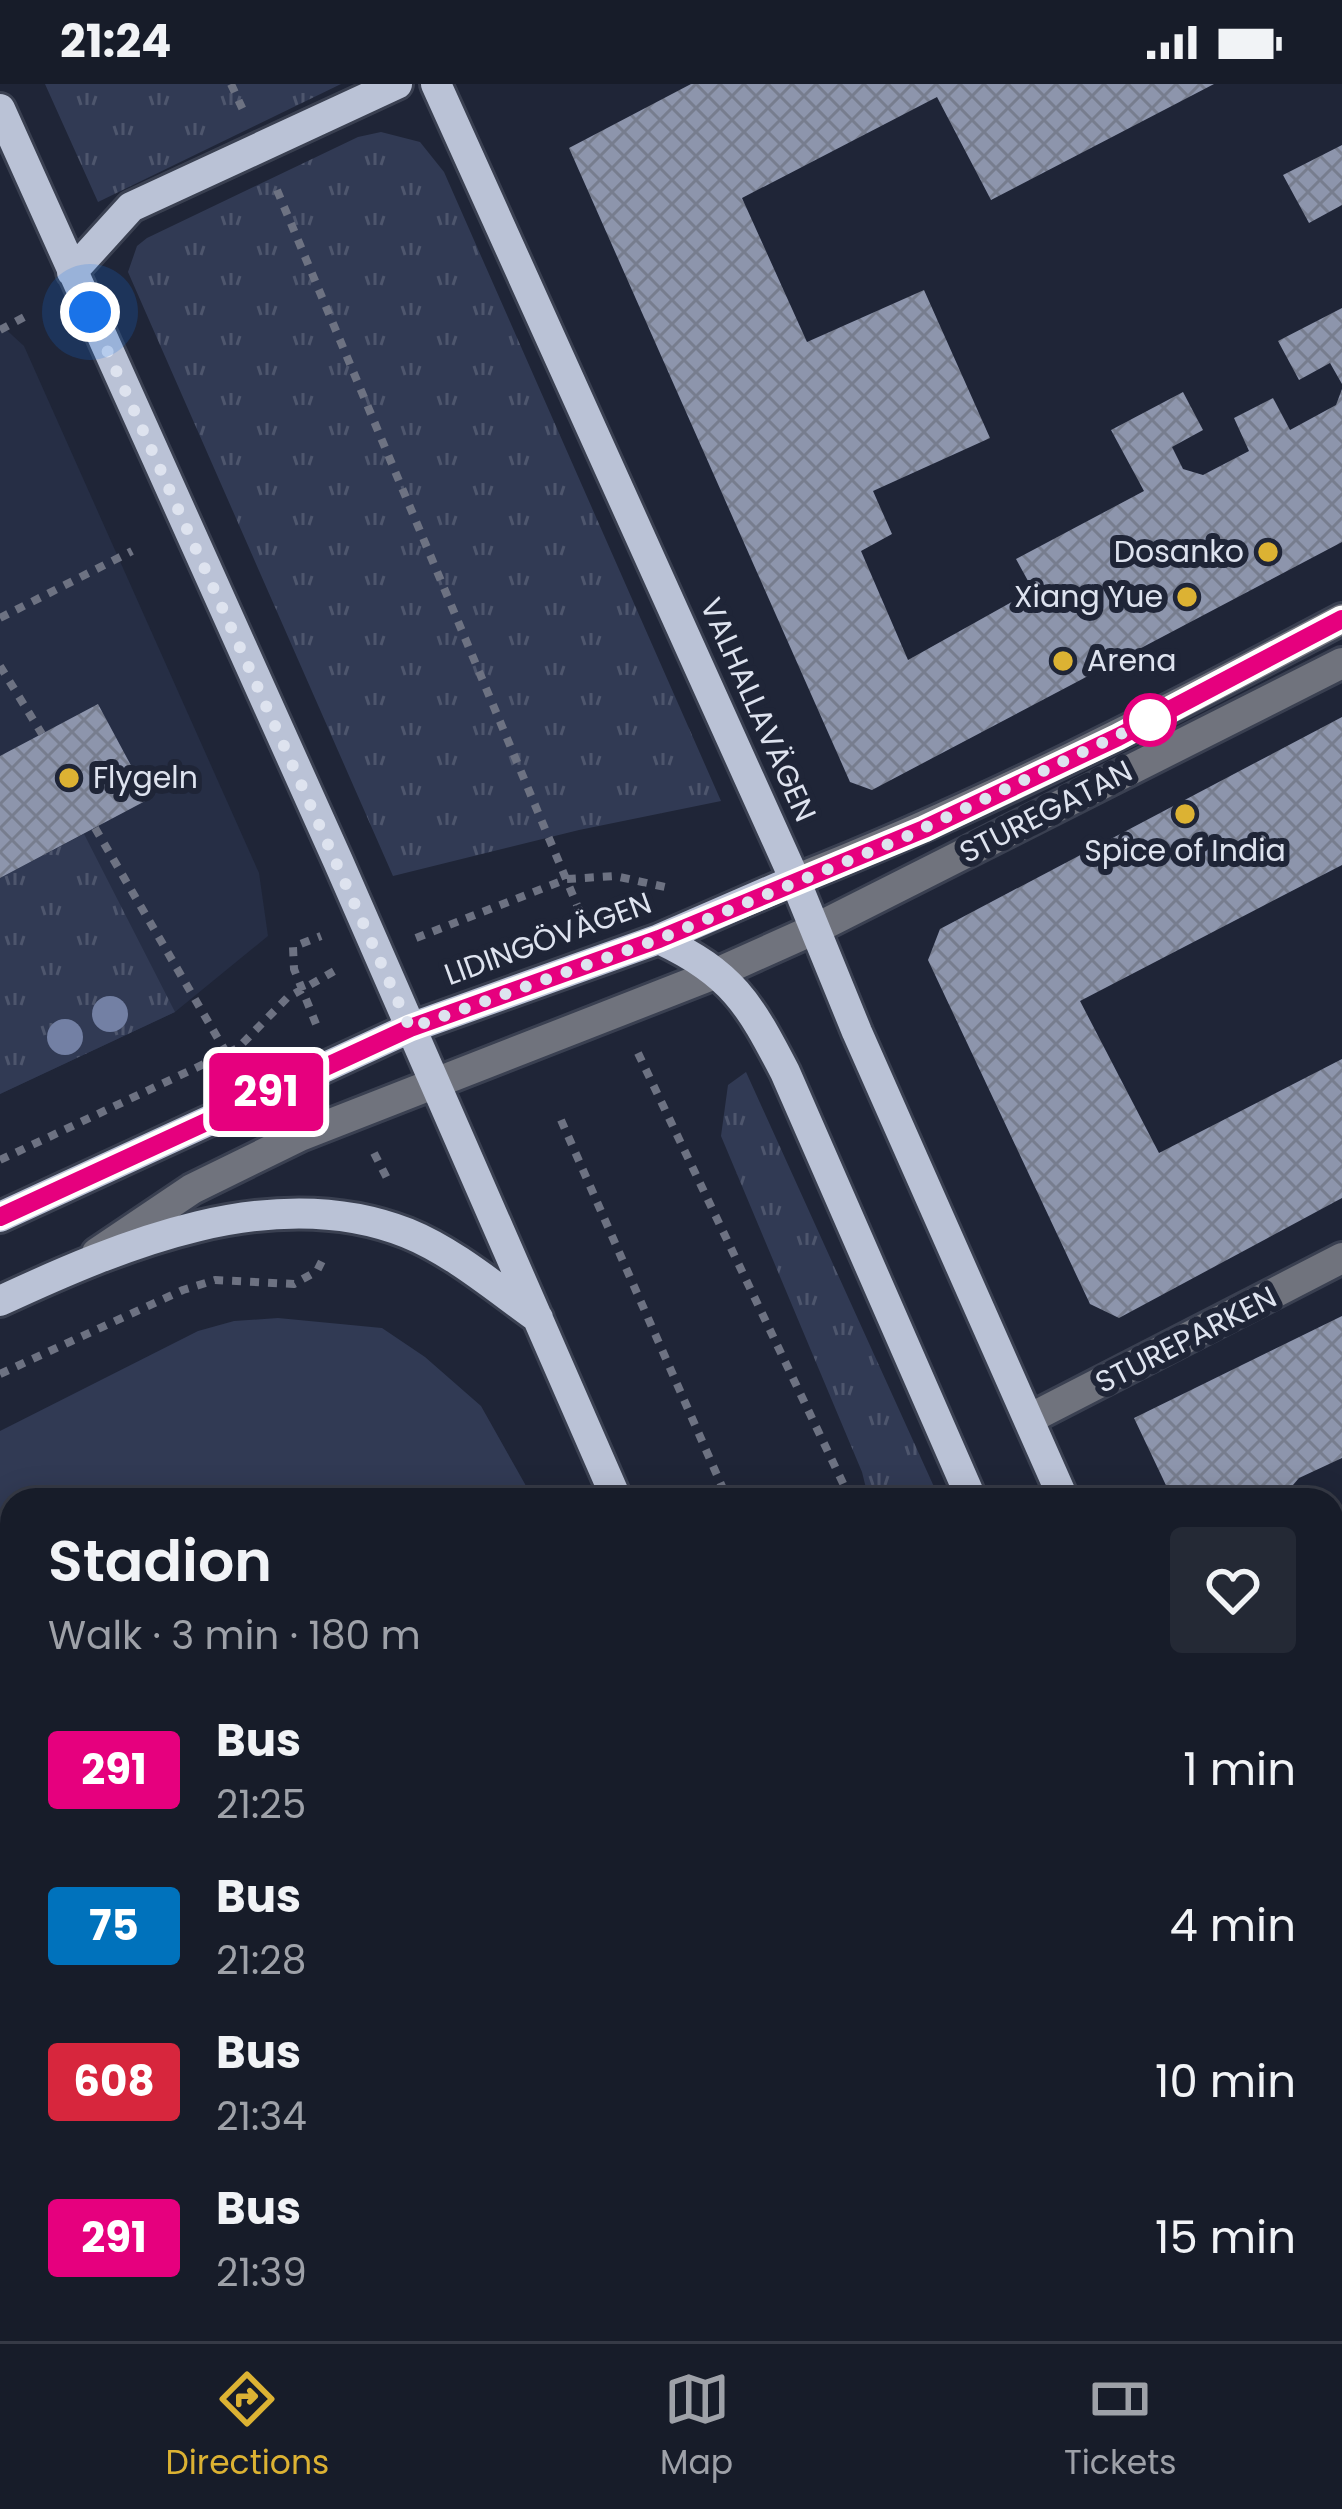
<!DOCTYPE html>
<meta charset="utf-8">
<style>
body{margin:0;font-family:Poppins,sans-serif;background:#242935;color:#f1f3f6;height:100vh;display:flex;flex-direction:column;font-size:45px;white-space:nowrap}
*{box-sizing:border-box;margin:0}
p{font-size:39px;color:#9ea1a8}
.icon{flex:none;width:66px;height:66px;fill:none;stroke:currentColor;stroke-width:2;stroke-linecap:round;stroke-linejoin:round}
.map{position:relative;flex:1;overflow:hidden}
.panel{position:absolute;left:0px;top:1404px;width:1344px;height:855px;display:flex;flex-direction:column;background:#171c29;border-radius:36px 36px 0 0;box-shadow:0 6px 30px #0003,0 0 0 3px #363a46}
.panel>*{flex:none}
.badge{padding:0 24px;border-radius:9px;font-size:42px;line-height:78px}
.you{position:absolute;width:60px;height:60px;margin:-30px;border:9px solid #fff;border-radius:50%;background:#1a73e8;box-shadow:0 0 0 18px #1a73e833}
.map>.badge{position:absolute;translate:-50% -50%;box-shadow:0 0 0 6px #fff}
.round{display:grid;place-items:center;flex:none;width:126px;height:126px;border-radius:12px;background:#242935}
.overview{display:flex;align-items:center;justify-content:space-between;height:204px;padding:0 48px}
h1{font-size:57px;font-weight:600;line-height:90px}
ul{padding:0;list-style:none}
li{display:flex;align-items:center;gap:36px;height:156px;padding:0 48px}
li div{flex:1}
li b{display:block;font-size:45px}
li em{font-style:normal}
li .badge{min-width:132px;font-weight:700;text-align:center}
.status{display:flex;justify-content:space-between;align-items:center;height:84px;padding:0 60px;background:#171c29;direction:ltr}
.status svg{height:33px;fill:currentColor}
.tabs{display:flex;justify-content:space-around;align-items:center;height:168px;border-top:3px solid #363a46;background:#171c29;font-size:33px;color:#9ea1a8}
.tabs a{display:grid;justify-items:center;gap:6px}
.tabs .current{color:#dcb233}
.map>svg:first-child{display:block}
.built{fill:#262e45}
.grass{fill:url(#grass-tufts)}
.pitch{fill:#313a54}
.building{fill:url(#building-cross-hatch)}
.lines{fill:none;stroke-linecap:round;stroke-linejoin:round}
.minor-casing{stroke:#3a4051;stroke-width:36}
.major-casing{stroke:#3a4051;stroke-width:36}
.path{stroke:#6d7282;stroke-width:8;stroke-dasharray:9 9;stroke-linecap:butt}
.minor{stroke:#70737d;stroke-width:30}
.major{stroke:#bac2d6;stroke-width:30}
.tree{fill:#7380a4}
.line-casing{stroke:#fff;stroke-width:27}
.line{stroke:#e6007e;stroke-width:18}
.walk{stroke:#dee3ef;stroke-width:12;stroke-dasharray:0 21.6}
.poi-dot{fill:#dcb233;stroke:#1f2537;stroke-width:4.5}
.stop-dot{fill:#fff;stroke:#e6007e;stroke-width:6}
.labels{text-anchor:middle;stroke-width:12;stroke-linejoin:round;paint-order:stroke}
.poi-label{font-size:30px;fill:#dee3ef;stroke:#1f2537;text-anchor:end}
.street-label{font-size:30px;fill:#dee3ef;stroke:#1f2537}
</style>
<div class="status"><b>21:24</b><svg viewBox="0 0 49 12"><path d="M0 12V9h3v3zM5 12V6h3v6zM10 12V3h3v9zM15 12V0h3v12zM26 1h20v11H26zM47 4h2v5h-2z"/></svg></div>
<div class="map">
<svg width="1342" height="2257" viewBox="0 0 1342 2257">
<defs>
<pattern id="grass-tufts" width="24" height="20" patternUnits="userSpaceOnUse" patternTransform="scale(3)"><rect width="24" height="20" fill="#313a54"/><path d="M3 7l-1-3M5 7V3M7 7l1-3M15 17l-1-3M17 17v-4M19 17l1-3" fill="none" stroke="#4e566d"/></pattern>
<pattern id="building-cross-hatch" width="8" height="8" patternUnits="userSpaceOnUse" patternTransform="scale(3)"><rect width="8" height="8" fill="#8d95ac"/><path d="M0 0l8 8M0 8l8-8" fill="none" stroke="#777d8e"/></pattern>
</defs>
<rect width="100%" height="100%" fill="#1f2537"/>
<path class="built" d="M0,240L24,262L259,789L268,852L175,928L0,1010Z"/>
<path class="grass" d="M45,0H341L98,118Z
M381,48L420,58L444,88L721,717L579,746L393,792L128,188L137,162L147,154L358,53Z
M84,750L175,928L0,1010V794Z
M746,988L940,1416H869L862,1388L721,1052L728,1001Z
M1291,2247H1321L1327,2257L1250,2255Z"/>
<path class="pitch" d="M278,1234L382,1244L425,1273L481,1322L534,1416H12V2247H903L907,2257H0V1347L198,1247L234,1237Z"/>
<path class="building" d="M691,0H1214L991,116L937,13L742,114L807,258L924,206L990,354L873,407L892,450L861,467L908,576L1033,506L1016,475L1144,407L1111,346L1183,308L1203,346L1172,363L1183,385L1203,391L1249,367L1234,334L1273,314L1290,346L1336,321L1342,305V458L872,706L850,698L569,64Z
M1342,61V121L1309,139L1283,91Z
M1342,224V300L1330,279L1299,296L1278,257Z
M98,620L149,715L0,794V672Z
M1342,633V781L1080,917L1159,1069L1342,975V1114L1119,1234L1090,1220L928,876L940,845Z
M1342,1232V1374L1299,1394L1280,1416H1173L1134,1334Z
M0,1516L12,1520V1659L0,1656Z
M1332,1523L1342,1543V1698L1332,1703Z
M276,2247H428L425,2257H272Z"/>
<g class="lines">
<defs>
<path id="minor" d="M795,796C984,722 1162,630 1342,535
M97,1169L192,1105L300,1052L717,889L815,845L1342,579
M1029,1335L1342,1174"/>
<path id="major" d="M436,0L795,796L857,948L1064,1416
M0,25L338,777L617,1416
M72,188L131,123L397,0
M659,855C733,890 749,919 785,988L972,1416
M0,1133L410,944L659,855L795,796
M0,1217C121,1161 273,1096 407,1149C454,1168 497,1205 538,1234
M1332,2011L1342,2033
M981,2247L985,2257"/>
</defs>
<use href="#minor" class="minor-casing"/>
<use href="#major" class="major-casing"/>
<path class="path" d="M231,0L243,26
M277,106L582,833
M0,246L30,230
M0,534L132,467
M0,582L42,650
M95,744L227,970
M416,854L567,795L615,792L665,803
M316,940L294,885L293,863L321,852
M638,969L851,1416
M561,1036L728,1416
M374,1069L389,1098
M0,1076L238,964L287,914L336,886
M0,1290L183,1206L215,1196L294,1200L317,1187L324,1173
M1332,1884L1342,1879"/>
<use href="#minor" class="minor"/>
<use href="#major" class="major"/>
</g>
<g class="tree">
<circle cx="110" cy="930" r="18"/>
<circle cx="65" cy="953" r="18"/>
</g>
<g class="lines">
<defs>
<path id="line" d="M0,1133L410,944L659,855L924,745L1118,653L1342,535"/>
</defs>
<use href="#line" class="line-casing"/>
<use href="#line" class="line"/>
<path class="walk" d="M90,228L410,944L659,855L903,754L1156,633L1150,636"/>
</g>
<g class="poi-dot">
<circle cx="1268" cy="468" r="12"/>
<circle cx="1187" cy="513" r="12"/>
<circle cx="1063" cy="577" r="12"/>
<circle cx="69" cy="694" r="12"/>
<circle cx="1185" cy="730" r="12"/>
</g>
<circle class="stop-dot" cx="1150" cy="636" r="24"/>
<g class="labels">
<g class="poi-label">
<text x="1244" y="478">Dosanko</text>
<text x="1163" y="523">Xiang Yue</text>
<text x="1087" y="587" text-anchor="start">Arena</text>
<text x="93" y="704" text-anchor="start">Flygeln</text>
<text x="1185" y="777" text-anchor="middle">Spice of India</text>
</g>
<g class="street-label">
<text transform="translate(758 626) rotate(66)" y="10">VALHALLAVÄGEN</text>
<text transform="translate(1046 728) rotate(-27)" y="10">STUREGATAN</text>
<text transform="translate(548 855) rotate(-20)" y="10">LIDINGÖVÄGEN</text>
<text transform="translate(1186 1256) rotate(-27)" y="10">STUREPARKEN</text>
</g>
</g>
</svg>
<div class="you" style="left:90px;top:228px"></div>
<b class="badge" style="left:266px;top:1008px;background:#e6007e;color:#fff">291</b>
<section class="panel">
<div class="overview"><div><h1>Stadion</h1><p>Walk · 3 min · 180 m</p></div><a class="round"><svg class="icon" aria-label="heart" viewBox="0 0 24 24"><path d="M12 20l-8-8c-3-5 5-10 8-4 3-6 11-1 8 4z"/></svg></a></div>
<ul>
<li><span class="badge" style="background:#e6007e;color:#fff">291</span><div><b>Bus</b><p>21:25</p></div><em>1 min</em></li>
<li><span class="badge" style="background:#0072bc;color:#fff">75</span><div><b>Bus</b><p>21:28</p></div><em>4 min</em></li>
<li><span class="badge" style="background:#d7263d;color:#fff">608</span><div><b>Bus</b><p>21:34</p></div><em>10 min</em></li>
<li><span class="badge" style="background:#e6007e;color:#fff">291</span><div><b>Bus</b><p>21:39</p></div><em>15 min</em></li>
</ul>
</section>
</div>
<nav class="tabs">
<a class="current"><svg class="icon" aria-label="directions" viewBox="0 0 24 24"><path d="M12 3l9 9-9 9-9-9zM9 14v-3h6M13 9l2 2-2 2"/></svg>Directions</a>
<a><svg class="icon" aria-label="map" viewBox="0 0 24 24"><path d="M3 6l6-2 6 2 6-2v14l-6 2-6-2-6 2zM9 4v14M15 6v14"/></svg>Map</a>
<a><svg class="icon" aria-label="tickets" viewBox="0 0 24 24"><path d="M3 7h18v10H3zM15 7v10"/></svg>Tickets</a>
</nav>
